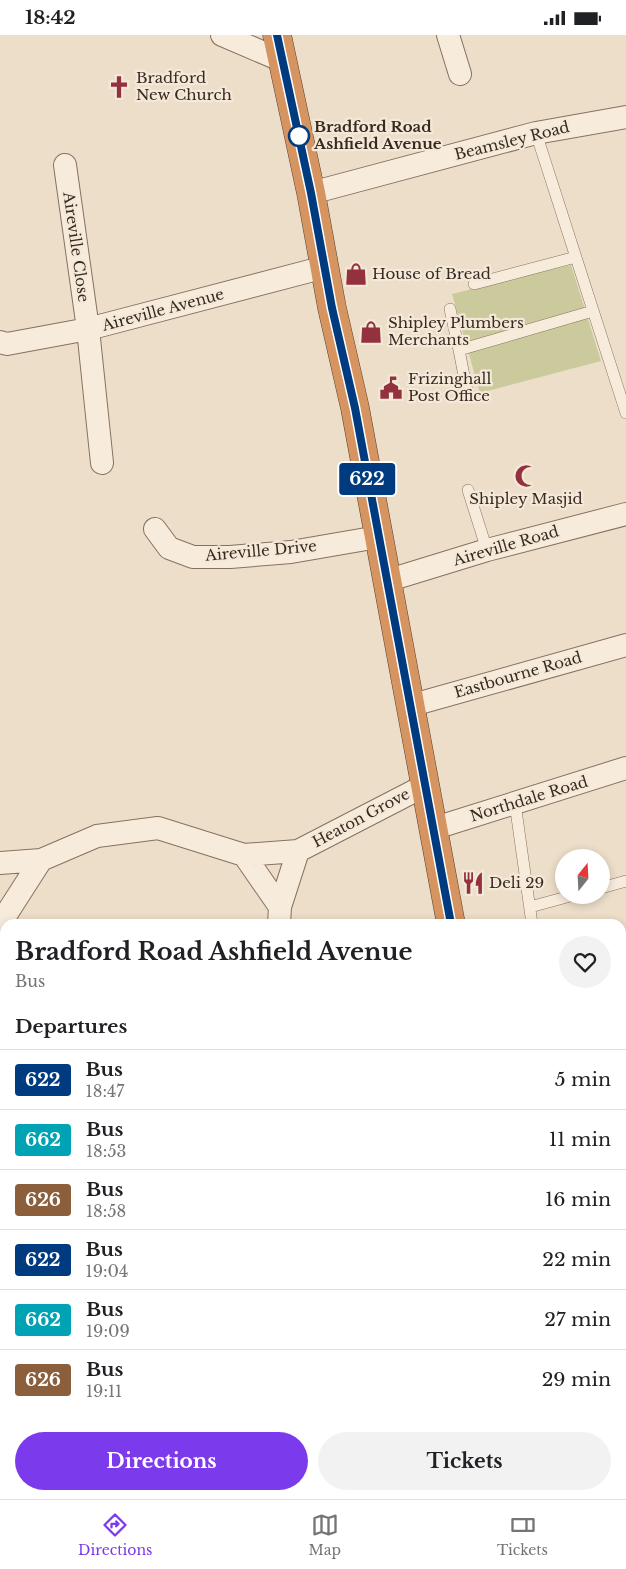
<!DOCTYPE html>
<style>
body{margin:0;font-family:"Libre Baskerville",serif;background:#f2f2f2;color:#202124;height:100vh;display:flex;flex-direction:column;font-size:19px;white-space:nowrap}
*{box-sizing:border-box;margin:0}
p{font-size:16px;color:#757577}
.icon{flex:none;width:28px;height:28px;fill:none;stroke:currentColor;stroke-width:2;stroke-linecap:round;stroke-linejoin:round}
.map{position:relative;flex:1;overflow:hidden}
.side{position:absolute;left:0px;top:884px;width:626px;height:581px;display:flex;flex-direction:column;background:#fff;border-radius:15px 15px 0 0;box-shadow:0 2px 8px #0003}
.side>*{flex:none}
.badge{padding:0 10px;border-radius:4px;font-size:18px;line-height:32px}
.needle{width:32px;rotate:18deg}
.tools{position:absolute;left:555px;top:814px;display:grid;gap:10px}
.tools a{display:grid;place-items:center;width:55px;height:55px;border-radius:50%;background:#fff;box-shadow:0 2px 8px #0003;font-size:25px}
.map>.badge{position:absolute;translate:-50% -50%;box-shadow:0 0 0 2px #fff}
h2{padding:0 15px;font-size:19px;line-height:45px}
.round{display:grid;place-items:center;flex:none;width:52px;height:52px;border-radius:26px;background:#f2f2f2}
.head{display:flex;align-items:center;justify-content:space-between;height:85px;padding:0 15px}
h1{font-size:24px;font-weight:800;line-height:38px}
.button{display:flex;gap:10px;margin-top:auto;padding:10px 15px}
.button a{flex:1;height:58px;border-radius:30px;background:#7c3aed;color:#fff;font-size:20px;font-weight:800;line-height:58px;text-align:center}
.button a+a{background:#f2f2f2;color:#202124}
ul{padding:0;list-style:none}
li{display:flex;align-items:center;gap:15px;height:60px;padding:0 15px;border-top:1px solid #e0e0e0}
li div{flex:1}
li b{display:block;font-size:19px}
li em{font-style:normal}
li .badge{min-width:55px;font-weight:700;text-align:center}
.status{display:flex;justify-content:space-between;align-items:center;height:35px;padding:0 25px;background:#fff;direction:ltr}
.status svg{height:14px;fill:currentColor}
.tab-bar{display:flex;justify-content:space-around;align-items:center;height:70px;border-top:1px solid #e0e0e0;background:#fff;font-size:14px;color:#757577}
.tab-bar a{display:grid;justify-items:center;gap:2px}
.tab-bar .selected{color:#7c3aed}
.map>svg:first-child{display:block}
.green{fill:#caca9d}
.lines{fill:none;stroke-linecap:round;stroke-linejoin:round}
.lane-casing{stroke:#88705f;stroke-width:12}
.street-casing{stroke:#88705f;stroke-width:24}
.highway-casing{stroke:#563f32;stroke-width:29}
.lane{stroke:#f7ecdc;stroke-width:11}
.street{stroke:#f7ecdc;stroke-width:22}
.highway{stroke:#d59460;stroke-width:28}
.line-casing{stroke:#fff;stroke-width:11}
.line{stroke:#003b80;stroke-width:8}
.stop-dot{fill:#fff;stroke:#003b80;stroke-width:2.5}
.labels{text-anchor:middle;stroke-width:4.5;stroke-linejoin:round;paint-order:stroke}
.poi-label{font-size:15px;fill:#392a21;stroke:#f4e9d8;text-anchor:start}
.stop-label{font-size:15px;font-weight:bold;fill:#392a21;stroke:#f4e9d8;text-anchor:start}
.street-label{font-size:15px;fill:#392a21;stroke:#f4e9d8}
</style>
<div class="status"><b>18:42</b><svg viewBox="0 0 49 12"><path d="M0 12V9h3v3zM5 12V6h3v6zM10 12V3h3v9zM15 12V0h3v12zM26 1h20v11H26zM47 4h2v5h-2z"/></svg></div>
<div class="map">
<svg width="626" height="1464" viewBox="0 0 626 1464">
<rect width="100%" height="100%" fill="#ecdec9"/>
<path class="green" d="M571,230L601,326L480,358L452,259Z"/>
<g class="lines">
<defs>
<path id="lane" d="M536,98L626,378
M474,249L576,222
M450,274L459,315L593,276
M459,315L468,361
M468,455L487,515
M515,768L532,889
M601,853L626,846
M530,872L574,860
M621,1141H626
M623,1421L626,1422
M8,1464L11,1461L39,1462L42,1464"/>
<path id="street" d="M222,0L283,26
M448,0L460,39
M65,130L88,294L102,428
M311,158L536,98L626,82
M0,307L7,309L88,294L325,232
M155,494L169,513L193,522H230L291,517L378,502
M386,546L487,515L626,479
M409,671L626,610
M432,794L626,733
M244,820L280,872L279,889
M0,828L41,825L97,801L158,793L244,820L298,816L424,751
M280,872L298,816
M0,889L41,825
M621,955L626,954
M621,1059L626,1058
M0,1161H5
M621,1241H626"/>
<path id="highway" d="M277,0L311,158L332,273L355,373L451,889
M450,1464L451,1460"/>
</defs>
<use href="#lane" class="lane-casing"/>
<use href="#street" class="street-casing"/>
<use href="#highway" class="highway-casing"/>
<use href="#lane" class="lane"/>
<use href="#street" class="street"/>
<use href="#highway" class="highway"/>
</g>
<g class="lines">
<defs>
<path id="line" d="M277,0L311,158L332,273L355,373L451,889"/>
</defs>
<use href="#line" class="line-casing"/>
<use href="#line" class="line"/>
</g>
<defs>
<symbol id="church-bare" viewBox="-9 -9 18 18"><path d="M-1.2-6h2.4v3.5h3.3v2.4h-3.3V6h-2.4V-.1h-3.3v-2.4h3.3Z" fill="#93323e" stroke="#f4e9d8" stroke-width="2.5" paint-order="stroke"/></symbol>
<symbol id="shop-bare" viewBox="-9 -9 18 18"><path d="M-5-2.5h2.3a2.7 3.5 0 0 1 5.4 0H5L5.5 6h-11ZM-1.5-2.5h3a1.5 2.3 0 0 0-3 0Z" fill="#93323e" stroke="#f4e9d8" stroke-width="2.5" paint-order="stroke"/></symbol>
<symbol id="civic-bare" viewBox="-9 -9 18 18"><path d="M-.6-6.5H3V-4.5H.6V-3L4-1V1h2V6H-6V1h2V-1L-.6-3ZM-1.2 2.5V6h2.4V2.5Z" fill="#93323e" stroke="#f4e9d8" stroke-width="2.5" paint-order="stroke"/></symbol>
<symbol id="mosque-bare" viewBox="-9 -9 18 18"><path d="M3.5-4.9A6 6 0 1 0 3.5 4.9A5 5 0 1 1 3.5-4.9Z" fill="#93323e" stroke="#f4e9d8" stroke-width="2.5" paint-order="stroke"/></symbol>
<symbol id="restaurant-bare" viewBox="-9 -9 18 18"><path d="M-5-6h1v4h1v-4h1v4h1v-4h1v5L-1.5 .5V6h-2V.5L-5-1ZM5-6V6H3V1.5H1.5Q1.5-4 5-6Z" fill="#93323e" stroke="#f4e9d8" stroke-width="2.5" paint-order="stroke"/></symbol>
</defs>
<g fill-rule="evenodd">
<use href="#church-bare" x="103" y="36" width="32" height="32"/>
<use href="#shop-bare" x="340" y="223" width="32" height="32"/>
<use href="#shop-bare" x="355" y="281" width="32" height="32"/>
<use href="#civic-bare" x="375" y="337" width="32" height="32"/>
<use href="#mosque-bare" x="510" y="425" width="32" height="32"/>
<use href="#restaurant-bare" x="457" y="832" width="32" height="32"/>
</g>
<circle class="stop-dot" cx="299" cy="101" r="10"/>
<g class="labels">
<g class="poi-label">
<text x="136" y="48">Bradford<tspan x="136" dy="17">New Church</tspan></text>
<text x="372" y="244">House of Bread</text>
<text x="388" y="293">Shipley Plumbers<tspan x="388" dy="17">Merchants</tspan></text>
<text x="408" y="349">Frizinghall<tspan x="408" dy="17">Post Office</tspan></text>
<text x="526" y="469" text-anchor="middle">Shipley Masjid</text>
<text x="489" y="853">Deli 29</text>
</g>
<g class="stop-label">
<text x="314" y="97">Bradford Road<tspan x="314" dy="17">Ashfield Avenue</tspan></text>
</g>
<g class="street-label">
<text transform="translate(512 106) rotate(-14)" y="5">Beamsley Road</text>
<text transform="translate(76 212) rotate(82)" y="5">Aireville Close</text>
<text transform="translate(163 275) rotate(-15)" y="5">Aireville Avenue</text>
<text transform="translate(506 511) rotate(-16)" y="5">Aireville Road</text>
<text transform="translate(261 516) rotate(-5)" y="5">Aireville Drive</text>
<text transform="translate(518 640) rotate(-16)" y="5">Eastbourne Road</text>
<text transform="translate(529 764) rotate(-17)" y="5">Northdale Road</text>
<text transform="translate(361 783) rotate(-28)" y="5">Heaton Grove</text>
</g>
</g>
</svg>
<div class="tools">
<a><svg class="needle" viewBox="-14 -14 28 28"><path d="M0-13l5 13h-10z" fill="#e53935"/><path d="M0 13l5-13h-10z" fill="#757577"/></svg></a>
</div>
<b class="badge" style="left:367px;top:444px;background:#003b80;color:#fff">622</b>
<section class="side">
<div class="head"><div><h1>Bradford Road Ashfield Avenue</h1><p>Bus</p></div><a class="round"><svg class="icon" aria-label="heart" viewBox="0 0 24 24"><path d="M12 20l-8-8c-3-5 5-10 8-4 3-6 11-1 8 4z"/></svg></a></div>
<h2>Departures</h2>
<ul>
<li><span class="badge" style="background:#003b80;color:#fff">622</span><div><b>Bus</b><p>18:47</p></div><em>5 min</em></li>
<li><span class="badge" style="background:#00a3b4;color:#fff">662</span><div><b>Bus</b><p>18:53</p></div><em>11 min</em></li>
<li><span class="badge" style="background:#8b5e3c;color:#fff">626</span><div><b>Bus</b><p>18:58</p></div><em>16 min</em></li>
<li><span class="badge" style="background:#003b80;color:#fff">622</span><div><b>Bus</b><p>19:04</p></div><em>22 min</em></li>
<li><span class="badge" style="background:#00a3b4;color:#fff">662</span><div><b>Bus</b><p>19:09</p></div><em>27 min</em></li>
<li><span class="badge" style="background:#8b5e3c;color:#fff">626</span><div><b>Bus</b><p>19:11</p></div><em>29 min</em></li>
</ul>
<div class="button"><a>Directions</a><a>Tickets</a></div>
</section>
</div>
<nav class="tab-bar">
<a class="selected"><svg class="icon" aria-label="directions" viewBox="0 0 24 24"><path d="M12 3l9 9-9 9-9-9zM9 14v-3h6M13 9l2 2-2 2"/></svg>Directions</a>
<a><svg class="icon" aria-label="map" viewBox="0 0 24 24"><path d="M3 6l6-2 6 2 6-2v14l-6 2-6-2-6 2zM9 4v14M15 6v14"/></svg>Map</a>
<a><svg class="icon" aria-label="tickets" viewBox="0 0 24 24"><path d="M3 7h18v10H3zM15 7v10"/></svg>Tickets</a>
</nav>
